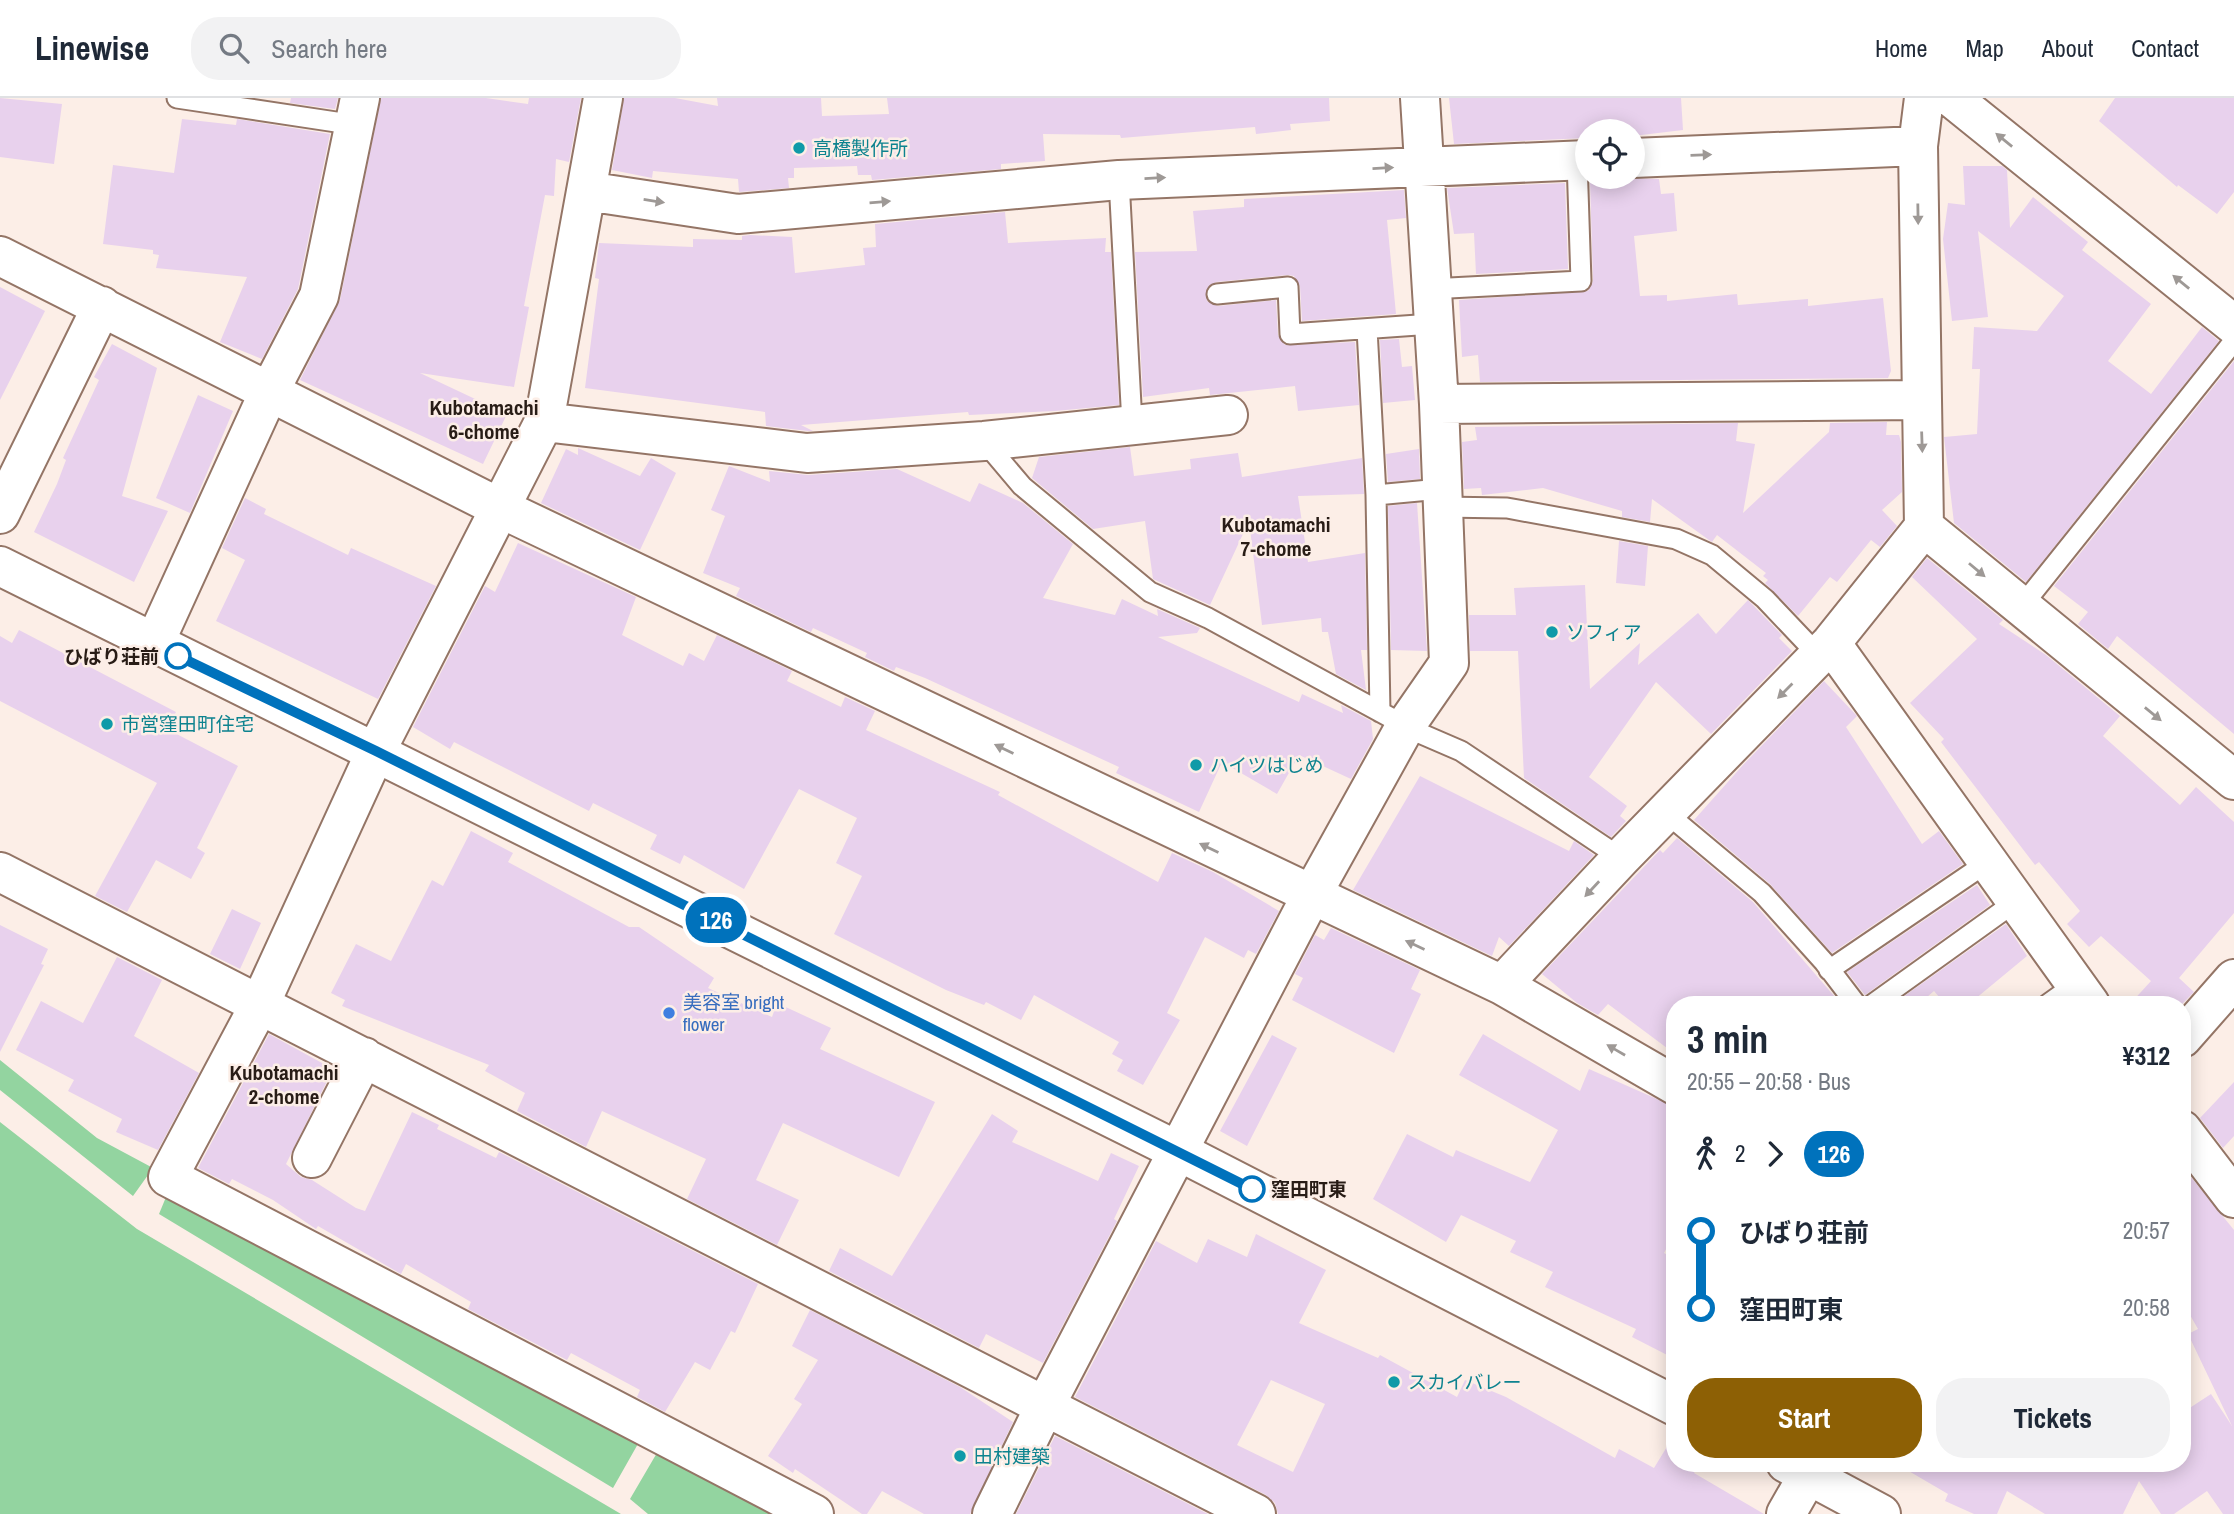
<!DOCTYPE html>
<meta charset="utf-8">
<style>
body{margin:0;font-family:"Archivo Narrow","Noto Sans JP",sans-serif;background:#f2f2f3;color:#1f2937;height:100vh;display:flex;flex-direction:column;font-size:26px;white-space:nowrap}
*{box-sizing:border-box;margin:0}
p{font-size:23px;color:#747a83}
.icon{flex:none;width:38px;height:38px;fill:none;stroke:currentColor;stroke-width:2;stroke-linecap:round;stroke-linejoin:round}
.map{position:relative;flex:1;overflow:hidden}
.sheet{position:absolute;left:1666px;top:898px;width:525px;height:476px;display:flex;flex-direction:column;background:#fff;border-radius:28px;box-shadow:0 4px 18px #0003}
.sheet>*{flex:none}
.badge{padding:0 14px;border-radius:23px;font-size:24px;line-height:46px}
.tools{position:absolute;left:1575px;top:21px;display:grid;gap:14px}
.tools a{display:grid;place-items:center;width:70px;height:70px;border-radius:50%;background:#fff;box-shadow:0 4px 18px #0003;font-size:35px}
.map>.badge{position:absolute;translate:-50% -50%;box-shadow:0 0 0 4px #fff}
.legs{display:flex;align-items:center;gap:10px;height:77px;padding:0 21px;font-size:23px}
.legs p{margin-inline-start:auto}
.summary{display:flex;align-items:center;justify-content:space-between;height:119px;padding:0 21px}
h1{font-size:38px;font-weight:700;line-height:52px}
.button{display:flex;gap:14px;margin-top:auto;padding:14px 21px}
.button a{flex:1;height:80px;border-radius:28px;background:#8d6005;color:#fff;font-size:28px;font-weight:700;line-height:80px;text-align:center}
.button a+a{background:#f2f2f3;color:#1f2937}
ul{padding:0 21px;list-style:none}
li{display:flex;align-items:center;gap:24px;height:77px;font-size:26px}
li i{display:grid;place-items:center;width:10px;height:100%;margin:0 9px;background:currentColor}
li i::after{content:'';width:18px;height:18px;margin:-9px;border:5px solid;border-radius:50%;background:#fff}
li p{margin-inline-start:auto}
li:first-child i{background:linear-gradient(#0000 50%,currentColor 0)}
li:last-child i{background:linear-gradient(currentColor 50%,#0000 0)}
header{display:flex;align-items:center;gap:42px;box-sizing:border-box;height:98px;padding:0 35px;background:#fff;border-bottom:2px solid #e0e1e3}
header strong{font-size:33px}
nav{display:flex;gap:38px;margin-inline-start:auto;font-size:24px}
.search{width:490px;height:63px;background:#f2f2f3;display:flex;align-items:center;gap:18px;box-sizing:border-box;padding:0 24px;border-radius:28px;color:#747a83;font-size:26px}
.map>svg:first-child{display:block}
.forest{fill:#93d4a0}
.building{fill:#e8d1ed;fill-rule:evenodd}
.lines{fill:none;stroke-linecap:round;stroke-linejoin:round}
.lane-casing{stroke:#947566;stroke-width:23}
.street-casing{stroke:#947566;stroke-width:42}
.secondary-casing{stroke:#947566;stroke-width:42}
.lane{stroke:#fff;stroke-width:19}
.street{stroke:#fff;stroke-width:38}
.secondary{stroke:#fff;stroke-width:38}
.oneway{fill:#9e9996}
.line-1-casing{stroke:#fff;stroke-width:16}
.line-1{stroke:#0072bc;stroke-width:10}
.culture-dot{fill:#0f9aa8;stroke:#fceee7;stroke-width:2.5}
.stop-1-dot{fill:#fff;stroke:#0072bc;stroke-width:3.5}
.shop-dot{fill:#3f7fe0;stroke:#fceee7;stroke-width:2.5}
.labels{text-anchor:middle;stroke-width:5;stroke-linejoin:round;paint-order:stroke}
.culture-label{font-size:19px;fill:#0d838f;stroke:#fceee7;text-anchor:start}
.stop-label{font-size:19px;font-weight:bold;fill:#281c16;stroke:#fceee7;text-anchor:end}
.shop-label{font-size:19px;fill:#366cbe;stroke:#fceee7;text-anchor:start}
.neighbourhood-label{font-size:21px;font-weight:bold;fill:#281c16;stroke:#fceee7}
</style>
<header>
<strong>Linewise</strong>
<div class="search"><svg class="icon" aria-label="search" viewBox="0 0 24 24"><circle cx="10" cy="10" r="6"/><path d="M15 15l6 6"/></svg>Search here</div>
<nav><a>Home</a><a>Map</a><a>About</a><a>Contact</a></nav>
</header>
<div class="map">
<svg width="2234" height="1416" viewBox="0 0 2234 1416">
<rect width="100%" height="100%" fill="#fceee7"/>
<path class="forest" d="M0,962L97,1040L153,1070L133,1098L0,992Z
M0,1024L137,1131L621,1416H0Z
M171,1087L643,1337L613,1390L159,1116Z
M661,1348L786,1416H648L630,1401Z"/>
<path class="building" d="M0,0L62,6L54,66L0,59Z
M291,0H338L335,11L290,5Z
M381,0H486L528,6L529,0H581L569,64L556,61L554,98L545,97L524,208L529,209L514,289L420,275L507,316L483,366L300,282L340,202Z
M624,0H675L718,8L717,0H821L822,18L889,16L887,0H1329L1330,23L1290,26L1291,32L1256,36L1255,29L1121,40L1120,37L1043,36L1045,63L1001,66V71L872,82L871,77H858L857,68L794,70V80H788L789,90L739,94L738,81L653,73L652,80L612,72Z
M1449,0H1681L1683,32L1633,38V33H1587V40L1454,46Z
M2115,0H2234V94L2217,116L2178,87L2177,89L2099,23Z
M182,21L236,27L237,21L330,36L298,191L262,261L220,244L247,179L156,170L159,157L153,156V152L103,146L113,67L174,75Z
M1963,68H2002L2007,72L2010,130L2033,99L2088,144L2082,152L2151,206L2108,263L2151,296L2202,229L2219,243L2026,484L1954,425L1944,339L1977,336L1980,271H1972L1974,229L2037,233L2064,198L1978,133L1988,219L1952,223L1943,141L1948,105L1965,107Z
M1600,79L1659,81L1661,96L1674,95L1677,133L1634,138L1640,198L1667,197V203L1737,196L1738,207L1808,201V208L1883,200L1891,273L1888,280L1480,284L1478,257L1462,259L1459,202L1588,193L1593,183L1590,83Z
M1565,85L1568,171L1476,176L1474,135L1454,136L1447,90Z
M1404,92L1406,120L1387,122L1396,216L1302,223L1300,188L1294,178L1288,177L1216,184L1206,192L1207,203L1218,208L1276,202L1278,237L1285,247L1355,244L1359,307L1298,313L1295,288L1210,297L1209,290L1143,299L1135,154L1197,153L1193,113L1244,109V101Z
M1005,114L1008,145L1106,140L1105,154H1111L1119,307L1055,313L969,317L968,314L801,327L813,333H808L766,328L765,314L585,290L599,181L595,180L599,145L693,149V141L742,142V138L750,137L792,139L795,175L865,167L863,150L876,149L875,126Z
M0,189L45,213L0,302Z
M1399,241L1402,269L1412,268L1415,302L1383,305L1380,242Z
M112,246L157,270L122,398L168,413L134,484L34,434L57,386L66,362L63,360L99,282L94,279Z
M2234,263V636L2117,538L2108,551L2078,526L2088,514L2054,488Z
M198,297L233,313L190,415L156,400Z
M1887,324L1886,337H1899L1901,344L1902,394L1882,412L1897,428L1880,449L1871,442L1837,484L1830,479L1798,518L1765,485L1768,482L1763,478L1766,475L1717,437L1712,444L1709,442L1652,401L1650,424L1622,419V413L1543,390L1482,397L1481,390L1464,391L1462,344L1477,342L1475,329L1738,325L1736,343L1755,346L1743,415L1829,334L1830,325Z
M1130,349L1134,378L1191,371L1190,361L1238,355L1242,379L1362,360L1364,396L1298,398L1308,464L1365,455L1367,552H1361L1366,592L1336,576L1328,534H1322L1321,520L1262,527L1249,423L1210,507L1153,481L1145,423L1093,431L1032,380L1039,359Z
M578,350L640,378L651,360L676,375L640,452L541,405L566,351L578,357Z
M1419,351L1420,381L1388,384L1386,356Z
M729,368L770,384L769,373L808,377L897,371L970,404L979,385L1023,405L1073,446L1043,500L1115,517L1122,501L1158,518L1157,511L1200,530L1197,535L1158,539L1299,604L1302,596L1343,615L1341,607L1371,623L1373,641L1351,681L1299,657L1277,696L1222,664L1199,714L1116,675L1119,669L925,580L896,569L894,573L865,559L867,555L813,530L811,534L736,498L740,490L703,475L725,418L711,412Z
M245,400L266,411L264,416L348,457L351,450L436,488L378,601L216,523L245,462L222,450Z
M1417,405L1427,553L1391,552L1388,408Z
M1619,443L1648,448L1645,488L1616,485Z
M518,445L636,499L622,537L683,568L689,555L704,563L717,537L792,573L787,583L841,609L845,599L875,613L866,632L1000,694L998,697L1158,784L1172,755L1213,774L1279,813L1256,856L1248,852L1244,860L1205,839L1167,915L1180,922L1143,987L1117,973L1123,962L1112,956L1119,944L1034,897L1021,922L986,904L984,907L946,892L834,836L862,778L836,765L857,720L799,691L744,791L684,757L680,766L650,751L657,737L593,705L589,713L454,644L450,651L413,629L485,488L495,494Z
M1927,460L2003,522L1999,526L2046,557L2120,618L2103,638L2180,707L2196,689L2234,724V815L2179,880L2194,894L2182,906H2130L2151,883L2101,838L2089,849L2067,826L2080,813L2039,764L2035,767L1941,644L1944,641L1910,605L1977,541L1912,479Z
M1585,487L1590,591L1640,545L1638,567L1698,515L1716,536L1748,502L1782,537L1779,540L1792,553L1711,636L1656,584L1589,679L1627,708L1620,718L1626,723L1611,739L1524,680L1518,553H1470L1469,517H1516L1514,490Z
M19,532L176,614L167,631L238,668L197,750L205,755L191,781L156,762L127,814L95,798L157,685L0,603V538L12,545Z
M1824,583L1857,618L1846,629L1922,746L1939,733L1963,766L1832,855L1770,786L1694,722L1743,667Z
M1420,678L1569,753L1574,743L1594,757L1509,848L1499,839L1492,858L1353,792Z
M471,733L513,755L508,764L629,829H639L714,880L708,890L772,919L777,905L831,930L820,951L935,1004L899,1079L783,1025L756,1082L799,1102L777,1147L687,1101L706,1061L602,1013L586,1049L517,1013L525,995L485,973L489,967L342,908L345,902L331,895L356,846L391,863L432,782L443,788Z
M1677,740L1753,804L1841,906H1675V956L1608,906L1598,917L1577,905L1542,876L1660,752L1663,755Z
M1977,787L1990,807L1865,897L1847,874Z
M232,811L261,825L240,871L210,856Z
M2006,826L2027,858L1969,906H1945L1934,893L1919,906H1893Z
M0,827L48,851L41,866L44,867L0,954Z
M1331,830L1420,872L1411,891L1421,896L1394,955L1292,902L1303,880L1295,876L1315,837L1324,842Z
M117,859L162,882L134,938L199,975L158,1052L116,1034L122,1021L68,993L74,982L16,952L41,903L83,925Z
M269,936L333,971L286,1066L301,1079L312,1082L356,1110L365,1113L412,1014L439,1027L437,1031L496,1060L499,1054L758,1186L735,1235L731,1233L710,1272L695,1264L665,1314L637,1299L640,1292L571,1255L567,1262L468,1211L471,1204L406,1166L401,1176L318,1128L316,1131L273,1102L232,1081L229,1086L198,1070Z
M1483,936L1580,993L1589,971L1675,1009V1134L1664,1155L1675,1161V1261L1632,1239L1636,1231L1545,1189L1553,1174L1510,1154L1516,1143L1461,1117L1446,1144L1373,1101L1407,1036L1453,1059L1456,1052L1530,1084L1558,1032L1459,977Z
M1272,937L1297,950L1247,1048L1220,1033Z
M2234,984V1038L2223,1050L2200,1020Z
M992,1016L1018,1033L1012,1044L1098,1083L1111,1055L1139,1068L1114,1121L1117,1123L1043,1265L986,1236L979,1250L829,1173L840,1150L892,1178Z
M2182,1068L2234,1132V1416H2223L2207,1393L2174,1416H2161L2139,1383L2123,1416H2045L2007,1393L1997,1416H1974L1945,1403L1948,1396L1895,1365H2182V1315L2211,1296L2232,1328L2188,1236L2198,1231L2182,1203Z
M1256,1136L1326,1172L1299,1225L1378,1260L1380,1257L1457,1299L1465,1282L1506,1299L1615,1360L1619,1351L1654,1370L1668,1347L1675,1352V1365H1695L1699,1367L1694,1375L1764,1416H1278L1275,1405L1266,1397L1075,1299L1156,1143L1197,1165L1208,1141L1247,1159ZM1271,1282L1325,1306L1293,1374L1237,1347Z
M810,1212L960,1289L1013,1324L970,1416H924L882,1393L867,1416H862L795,1371L793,1375L768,1358L802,1306L794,1301L818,1262L792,1248Z
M1055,1338L1208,1416H1016Z"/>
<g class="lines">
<defs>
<path id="lane" d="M177,0L356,27
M1119,82L1132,326
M1430,191L1581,183L1577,62
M1217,196L1288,189L1290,236L1432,226
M1367,231L1376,397L1380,614
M984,343L1022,388L1150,494L1208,520L1417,634L1461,653L1621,760
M1376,397L1440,391
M1441,409L1507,410L1676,441L1712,457L1765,501L1819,558
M2021,509L2234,243
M1665,714L1762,795L1824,864L1856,906
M1829,872L1988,764
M1873,906L2018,802
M2048,906L2076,886"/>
<path id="street" d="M603,0L544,324L376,653L260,906L168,1079L814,1416
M1952,0L2234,227
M1633,60L1918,48
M586,93L738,116L1119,82L1587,62
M0,158L502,411L1502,887L1675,987
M1439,306L1920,302
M544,324L807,355L984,343L1228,317
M0,416L102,208
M1924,429L2234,682
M1831,545L2090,906
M154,546L269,294L319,198L360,0
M0,774L1256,1416
M1502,887L1621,760L1831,545L1924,429L1918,48L1924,0
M2182,940L2234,881
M2182,1032L2234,1100
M312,1060L364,959
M992,1416L1045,1308L1311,798L1406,627L1449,565L1439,306L1420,0
M1786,1416L1815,1365"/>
<path id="secondary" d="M0,468L1178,1053L1675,1308
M1786,1365L1881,1416"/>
</defs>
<use href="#lane" class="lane-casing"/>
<use href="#street" class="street-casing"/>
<use href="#secondary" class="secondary-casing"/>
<use href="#lane" class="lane"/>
<use href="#street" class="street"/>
<use href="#secondary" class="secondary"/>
</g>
<defs><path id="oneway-solid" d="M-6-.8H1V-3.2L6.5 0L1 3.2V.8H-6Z" transform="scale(1.75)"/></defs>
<g class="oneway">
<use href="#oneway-solid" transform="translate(2004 42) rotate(-141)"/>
<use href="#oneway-solid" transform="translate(1701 57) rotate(-2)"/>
<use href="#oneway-solid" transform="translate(1383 70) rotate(-3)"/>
<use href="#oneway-solid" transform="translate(1155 80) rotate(-3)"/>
<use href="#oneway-solid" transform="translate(654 103) rotate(9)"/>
<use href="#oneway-solid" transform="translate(880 104) rotate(-5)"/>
<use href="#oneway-solid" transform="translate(1918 116) rotate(89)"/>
<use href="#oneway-solid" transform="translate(2181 184) rotate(-141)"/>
<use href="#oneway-solid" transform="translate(1922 344) rotate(88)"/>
<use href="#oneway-solid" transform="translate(1977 472) rotate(40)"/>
<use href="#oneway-solid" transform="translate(1785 593) rotate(135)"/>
<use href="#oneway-solid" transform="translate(2153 616) rotate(39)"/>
<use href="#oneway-solid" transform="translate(1004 651) rotate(-154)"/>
<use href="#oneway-solid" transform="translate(1209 750) rotate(-154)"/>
<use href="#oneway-solid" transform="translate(1592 791) rotate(133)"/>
<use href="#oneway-solid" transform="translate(1415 847) rotate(-155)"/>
<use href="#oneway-solid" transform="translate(1616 952) rotate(-150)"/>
</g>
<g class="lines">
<defs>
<path id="line-1" d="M178,558L376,653L1252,1091"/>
</defs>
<use href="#line-1" class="line-1-casing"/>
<use href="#line-1" class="line-1"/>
</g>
<g class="culture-dot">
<circle cx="799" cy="50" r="7"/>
<circle cx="1552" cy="534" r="7"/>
<circle cx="107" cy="626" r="7"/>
<circle cx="1196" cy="667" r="7"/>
<circle cx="1394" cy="1284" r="7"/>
<circle cx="960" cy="1358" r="7"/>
</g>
<g class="stop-1-dot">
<circle cx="178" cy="558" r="12"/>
<circle cx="1252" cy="1091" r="12"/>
</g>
<circle class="shop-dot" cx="669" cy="915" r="7"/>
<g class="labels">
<g class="culture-label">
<text x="813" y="57">高橋製作所</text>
<text x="1566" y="541">ソフィア</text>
<text x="121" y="633">市営窪田町住宅</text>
<text x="1210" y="674">ハイツはじめ</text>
<text x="1408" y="1291">スカイバレー</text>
<text x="974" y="1365">田村建築</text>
</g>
<g class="stop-label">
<text x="159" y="565">ひばり荘前</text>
<text x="1271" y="1098" text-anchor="start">窪田町東</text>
</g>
<g class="shop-label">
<text x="683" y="911">美容室 bright<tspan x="683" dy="22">flower</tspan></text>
</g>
<g class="neighbourhood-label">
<text x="484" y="317">Kubotamachi<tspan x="484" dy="24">6-chome</tspan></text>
<text x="1276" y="434">Kubotamachi<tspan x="1276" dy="24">7-chome</tspan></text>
<text x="284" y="982">Kubotamachi<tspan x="284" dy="24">2-chome</tspan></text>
</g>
</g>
</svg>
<div class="tools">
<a><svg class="icon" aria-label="locate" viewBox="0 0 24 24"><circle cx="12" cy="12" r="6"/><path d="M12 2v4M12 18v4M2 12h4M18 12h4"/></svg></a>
</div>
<b class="badge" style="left:716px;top:822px;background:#0072bc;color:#fff">126</b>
<section class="sheet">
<div class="summary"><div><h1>3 min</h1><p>20:55 – 20:58 · Bus</p></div><b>¥312</b></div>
<div class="legs"><svg class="icon" aria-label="walk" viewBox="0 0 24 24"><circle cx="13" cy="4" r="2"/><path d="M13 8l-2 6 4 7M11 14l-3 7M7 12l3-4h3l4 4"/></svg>2<svg class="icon" aria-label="forward" viewBox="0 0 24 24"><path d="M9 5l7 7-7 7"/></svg><b class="badge" style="background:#0072bc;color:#fff">126</b></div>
<ul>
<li><i style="color:#0072bc"></i><b>ひばり荘前</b><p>20:57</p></li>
<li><i style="color:#0072bc"></i><b>窪田町東</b><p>20:58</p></li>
</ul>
<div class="button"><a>Start</a><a>Tickets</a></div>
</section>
</div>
